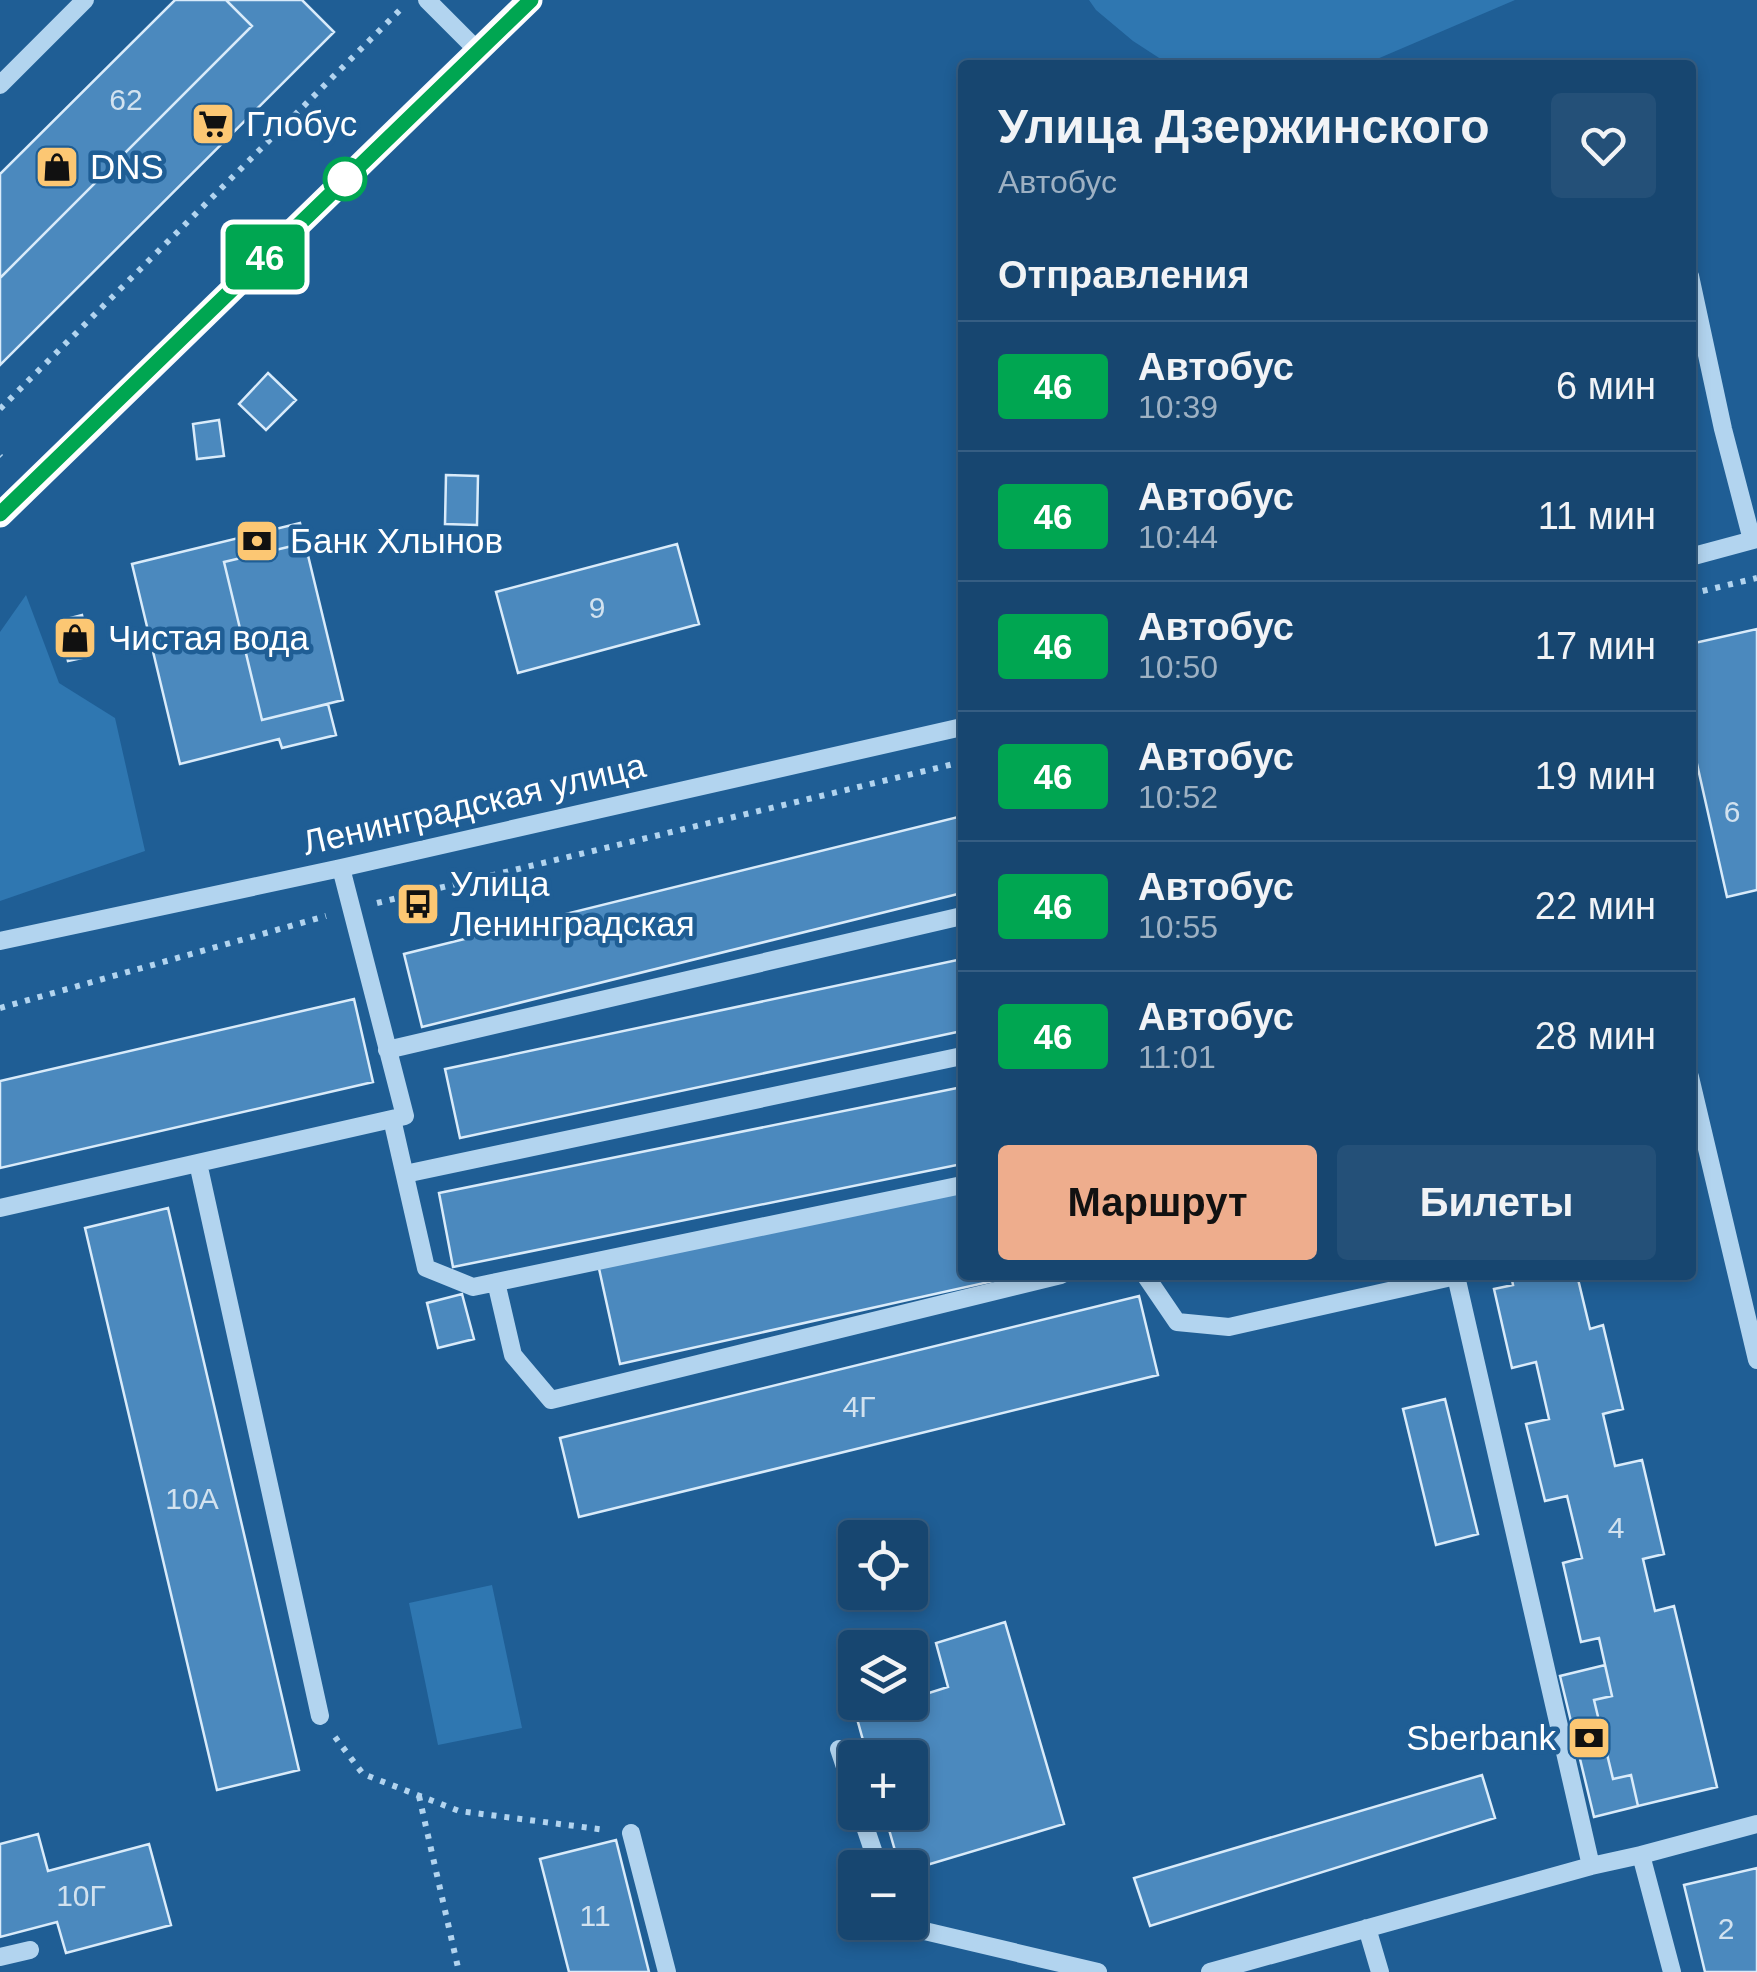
<!DOCTYPE html>
<html lang="ru">
<meta charset="utf-8">
<style>
body{margin:0;font-family:Helvetica,sans-serif;background:#245078;color:#f1f3f6;height:100vh;display:flex;flex-direction:column;font-size:38px;white-space:nowrap}
*{box-sizing:border-box;margin:0}
p{font-size:32px;color:#9eb1c3}
.icon{flex:none;width:55px;height:55px;fill:none;stroke:currentColor;stroke-width:2;stroke-linecap:round;stroke-linejoin:round}
.map{position:relative;flex:1;overflow:hidden}
.sheet{position:absolute;left:958px;top:60px;width:738px;height:1220px;display:flex;flex-direction:column;background:#174670;border-radius:10px;box-shadow:0 5px 15px #0003,0 0 0 2px #365e83}
.sheet>*{flex:none}
.badge{padding:0 20px;border-radius:8px;font-size:35px;line-height:65px}
.fabs{position:absolute;left:838px;top:1520px;display:grid;gap:20px}
.fabs a{display:grid;place-items:center;width:90px;height:90px;border-radius:10px;background:#174670;box-shadow:0 5px 15px #0003,0 0 0 2px #365e83;font-size:50px}
.map>.badge{position:absolute;translate:-50% -50%;box-shadow:0 0 0 5px #fff}
h2{padding:0 40px;font-size:38px;line-height:90px}
.round{display:grid;place-items:center;flex:none;width:105px;height:105px;border-radius:10px;background:#245078}
.headline{display:flex;align-items:center;justify-content:space-between;height:170px;padding:0 40px}
h1{font-size:48px;font-weight:600;line-height:75px}
.primary-button{display:flex;gap:20px;margin-top:auto;padding:20px 40px}
.primary-button a{flex:1;height:115px;border-radius:10px;background:#eead8d;color:#111;font-size:40px;font-weight:600;line-height:115px;text-align:center}
.primary-button a+a{background:#245078;color:#f1f3f6}
ul{padding:0;list-style:none}
li{display:flex;align-items:center;gap:30px;height:130px;padding:0 40px;border-top:2px solid #365e83}
li div{flex:1}
li b{display:block;font-size:38px}
li em{font-style:normal}
li .badge{min-width:110px;font-weight:700;text-align:center}
.map>svg:first-child{display:block}
.green{fill:#2f77b1}
.building{fill:#4b89be;stroke:#d9ebfa;stroke-width:2.5}
.lines{fill:none;stroke-linecap:round;stroke-linejoin:round}
.path{stroke:#b2d4ef;stroke-width:6;stroke-dasharray:5 8;stroke-linecap:butt}
.minor{stroke:#b2d4ef;stroke-width:18}
.major{stroke:#fafcff;stroke-width:25}
.line-casing{stroke:#fff;stroke-width:22}
.line{stroke:#00a651;stroke-width:15}
.stop-dot{fill:#fff;stroke:#00a651;stroke-width:5}
.labels{text-anchor:middle;stroke-width:9;stroke-linejoin:round;paint-order:stroke}
.number-label{font-size:30px;fill:#d2e2ef}
.poi-label{font-size:35px;fill:#fff;stroke:#1f5e95;text-anchor:start}
.street-label{font-size:35px;fill:#fff;stroke:#1f5e95}
</style>
<div class="map">
<svg width="1757" height="1972" viewBox="0 0 1757 1972">
<rect width="100%" height="100%" fill="#1f5e95"/>
<path class="green" d="M1089,0H1515L1363,65H1170L1133,41L1096,10Z
M26,595L59,683L115,718L145,851L0,901V632Z
M492,1585L522,1728L438,1745L409,1603Z"/>
<path class="building" d="M175,0H226L252,26L0,278V174Z
M226,0H302L334,32L0,365V278L252,26Z
M268,373L296,400L266,430L239,404Z
M219,420L224,456L197,459L193,424Z
M446,475L478,476L477,525L445,524Z
M300,523L305,543L224,562L262,720L328,704L336,735L282,748L279,739L180,764L132,564Z
M305,543L343,700L262,720L224,562Z
M677,544L699,624L518,673L496,592Z
M82,615L91,656L68,661L59,621Z
M1757,629V890L1727,897L1690,733V644Z
M962,816V893L422,1027L404,954Z
M962,959V1031L460,1138L445,1069Z
M354,999L373,1082L0,1168V1081Z
M962,1087V1164L453,1267L439,1193Z
M962,1192V1275H1020L620,1364L598,1264Z
M168,1208L299,1770L217,1790L85,1228Z
M1511,1275H1596L1578,1279L1590,1329L1603,1325L1623,1409L1603,1414L1615,1466L1642,1460L1664,1554L1643,1559L1655,1611L1674,1606L1717,1787L1638,1806L1631,1775L1613,1779L1594,1700L1612,1696L1599,1638L1581,1642L1563,1563L1582,1558L1567,1496L1545,1501L1526,1424L1549,1419L1536,1362L1512,1368L1494,1289L1513,1285Z
M462,1294L474,1339L438,1348L427,1303Z
M1139,1296L1158,1375L579,1517L560,1438Z
M1445,1399L1478,1534L1436,1545L1403,1409Z
M1005,1622L1064,1824L910,1870V1868H900L884,1812H910V1758H868L856,1715L897,1702H910V1699L948,1687L936,1643Z
M1605,1665L1612,1696L1594,1700L1613,1779L1631,1775L1638,1806L1594,1817L1560,1676Z
M1482,1775L1495,1818L1150,1926L1134,1878Z
M38,1834L48,1871L149,1844L171,1925L66,1953L57,1922L0,1937V1844Z
M616,1840L649,1972H569L540,1859Z
M1757,1868V1972H1705L1684,1885Z"/>
<g class="lines">
<path class="path" d="M0,409L402,8
M0,456L1,457
M1690,594L1757,578
M377,903L962,762
M0,1008L326,916
M335,1737L363,1774L459,1811L606,1830
M419,1796L459,1972"/>
<path class="minor" d="M427,0L478,51
M0,85L85,0
M1690,276L1723,429L1752,540
M1690,557L1757,539
M0,941L341,868L962,727
M387,1050L962,916
M1690,1077L1757,1360
M392,1119L426,1268L473,1287L962,1185
M198,1163L320,1716
M405,1174L962,1056
M0,1208L405,1116L341,868
M1145,1275L1177,1322L1229,1327L1456,1276L1591,1866L1641,1855
M496,1282L513,1355L551,1400L1061,1275
M839,1749L855,1797
M860,1812L879,1868
M631,1833L667,1972
M898,1922L899,1925L1098,1972
M1367,1928L1380,1972
M0,1957L30,1950
M1210,1972L1591,1866
M1672,1972L1641,1855L1757,1824"/>
<path class="major" d="M0,515L530,0"/>
</g>
<g class="lines">
<defs>
<path id="line" d="M0,514L531,0"/>
</defs>
<use href="#line" class="line-casing"/>
<use href="#line" class="line"/>
</g>
<defs>
<symbol id="supermarket-square" viewBox="-11 -11 22 22"><rect x="-9" y="-9" width="18" height="18" rx="4" fill="#fcc773" stroke="#1f5e95"/><path d="M-6-5.5h2.5l.6 2H6L4.5 2H-2.5L-4.4-4H-6ZM-1.5 3.2a1.3 1.3 0 1 0 .1 0ZM3 3.2a1.3 1.3 0 1 0 .1 0Z" fill="#111"/></symbol>
<symbol id="shop-square" viewBox="-11 -11 22 22"><rect x="-9" y="-9" width="18" height="18" rx="4" fill="#fcc773" stroke="#1f5e95"/><path d="M-5-2.5h2.3a2.7 3.5 0 0 1 5.4 0H5L5.5 6h-11ZM-1.5-2.5h3a1.5 2.3 0 0 0-3 0Z" fill="#111"/></symbol>
<symbol id="bank-square" viewBox="-11 -11 22 22"><rect x="-9" y="-9" width="18" height="18" rx="4" fill="#fcc773" stroke="#1f5e95"/><path d="M-6-4H6V4H-6ZM0-2.3a2.3 2.3 0 1 0 0 4.6a2.3 2.3 0 1 0 0-4.6Z" fill="#111"/></symbol>
<symbol id="bus-square" viewBox="-11 -11 22 22"><rect x="-9" y="-9" width="18" height="18" rx="4" fill="#fcc773" stroke="#1f5e95"/><path d="M-5-6H5V4H4V6H2V4H-2V6H-4V4H-5ZM-3.5-4V0h7V-4ZM-3.5 1.2v1.5H-2V1.2ZM2 1.2v1.5H3.5V1.2Z" fill="#111"/></symbol>
</defs>
<g fill-rule="evenodd">
<use href="#supermarket-square" x="188" y="99" width="50" height="50"/>
<use href="#shop-square" x="32" y="142" width="50" height="50"/>
<use href="#bank-square" x="232" y="516" width="50" height="50"/>
<use href="#shop-square" x="50" y="613" width="50" height="50"/>
<use href="#bus-square" x="393" y="879" width="50" height="50"/>
<use href="#bank-square" x="1564" y="1713" width="50" height="50"/>
</g>
<circle class="stop-dot" cx="345" cy="179" r="20"/>
<g class="labels">
<g class="number-label">
<text x="126" y="110">62</text>
<text x="597" y="618">9</text>
<text x="1732" y="822">6</text>
<text x="859" y="1417">4Г</text>
<text x="192" y="1509">10А</text>
<text x="1616" y="1538">4</text>
<text x="81" y="1906">10Г</text>
<text x="595" y="1926">11</text>
<text x="1726" y="1939">2</text>
</g>
<g class="poi-label">
<text x="246" y="136">Глобус</text>
<text x="90" y="179">DNS</text>
<text x="290" y="553">Банк Хлынов</text>
<text x="108" y="650">Чистая вода</text>
<text x="450" y="896">Улица<tspan x="450" dy="40">Ленинградская</tspan></text>
<text x="1556" y="1750" text-anchor="end">Sberbank</text>
</g>
<g class="street-label">
<text transform="translate(474 804) rotate(-13)" y="12">Ленинградская улица</text>
</g>
</g>
</svg>
<div class="fabs">
<a><svg class="icon" aria-label="locate" viewBox="0 0 24 24"><circle cx="12" cy="12" r="6"/><path d="M12 2v4M12 18v4M2 12h4M18 12h4"/></svg></a>
<a><svg class="icon" aria-label="layers" viewBox="0 0 24 24"><path d="M12 4l9 5-9 5-9-5zM3 14l9 5 9-5"/></svg></a>
<a>+</a>
<a>−</a>
</div>
<b class="badge" style="left:265px;top:257px;background:#00a651;color:#fff">46</b>
<section class="sheet">
<div class="headline"><div><h1>Улица Дзержинского</h1><p>Автобус</p></div><a class="round"><svg class="icon" aria-label="heart" viewBox="0 0 24 24"><path d="M12 20l-8-8c-3-5 5-10 8-4 3-6 11-1 8 4z"/></svg></a></div>
<h2>Отправления</h2>
<ul>
<li><span class="badge" style="background:#00a651;color:#fff">46</span><div><b>Автобус</b><p>10:39</p></div><em>6 мин</em></li>
<li><span class="badge" style="background:#00a651;color:#fff">46</span><div><b>Автобус</b><p>10:44</p></div><em>11 мин</em></li>
<li><span class="badge" style="background:#00a651;color:#fff">46</span><div><b>Автобус</b><p>10:50</p></div><em>17 мин</em></li>
<li><span class="badge" style="background:#00a651;color:#fff">46</span><div><b>Автобус</b><p>10:52</p></div><em>19 мин</em></li>
<li><span class="badge" style="background:#00a651;color:#fff">46</span><div><b>Автобус</b><p>10:55</p></div><em>22 мин</em></li>
<li><span class="badge" style="background:#00a651;color:#fff">46</span><div><b>Автобус</b><p>11:01</p></div><em>28 мин</em></li>
</ul>
<div class="primary-button"><a>Маршрут</a><a>Билеты</a></div>
</section>
</div>
